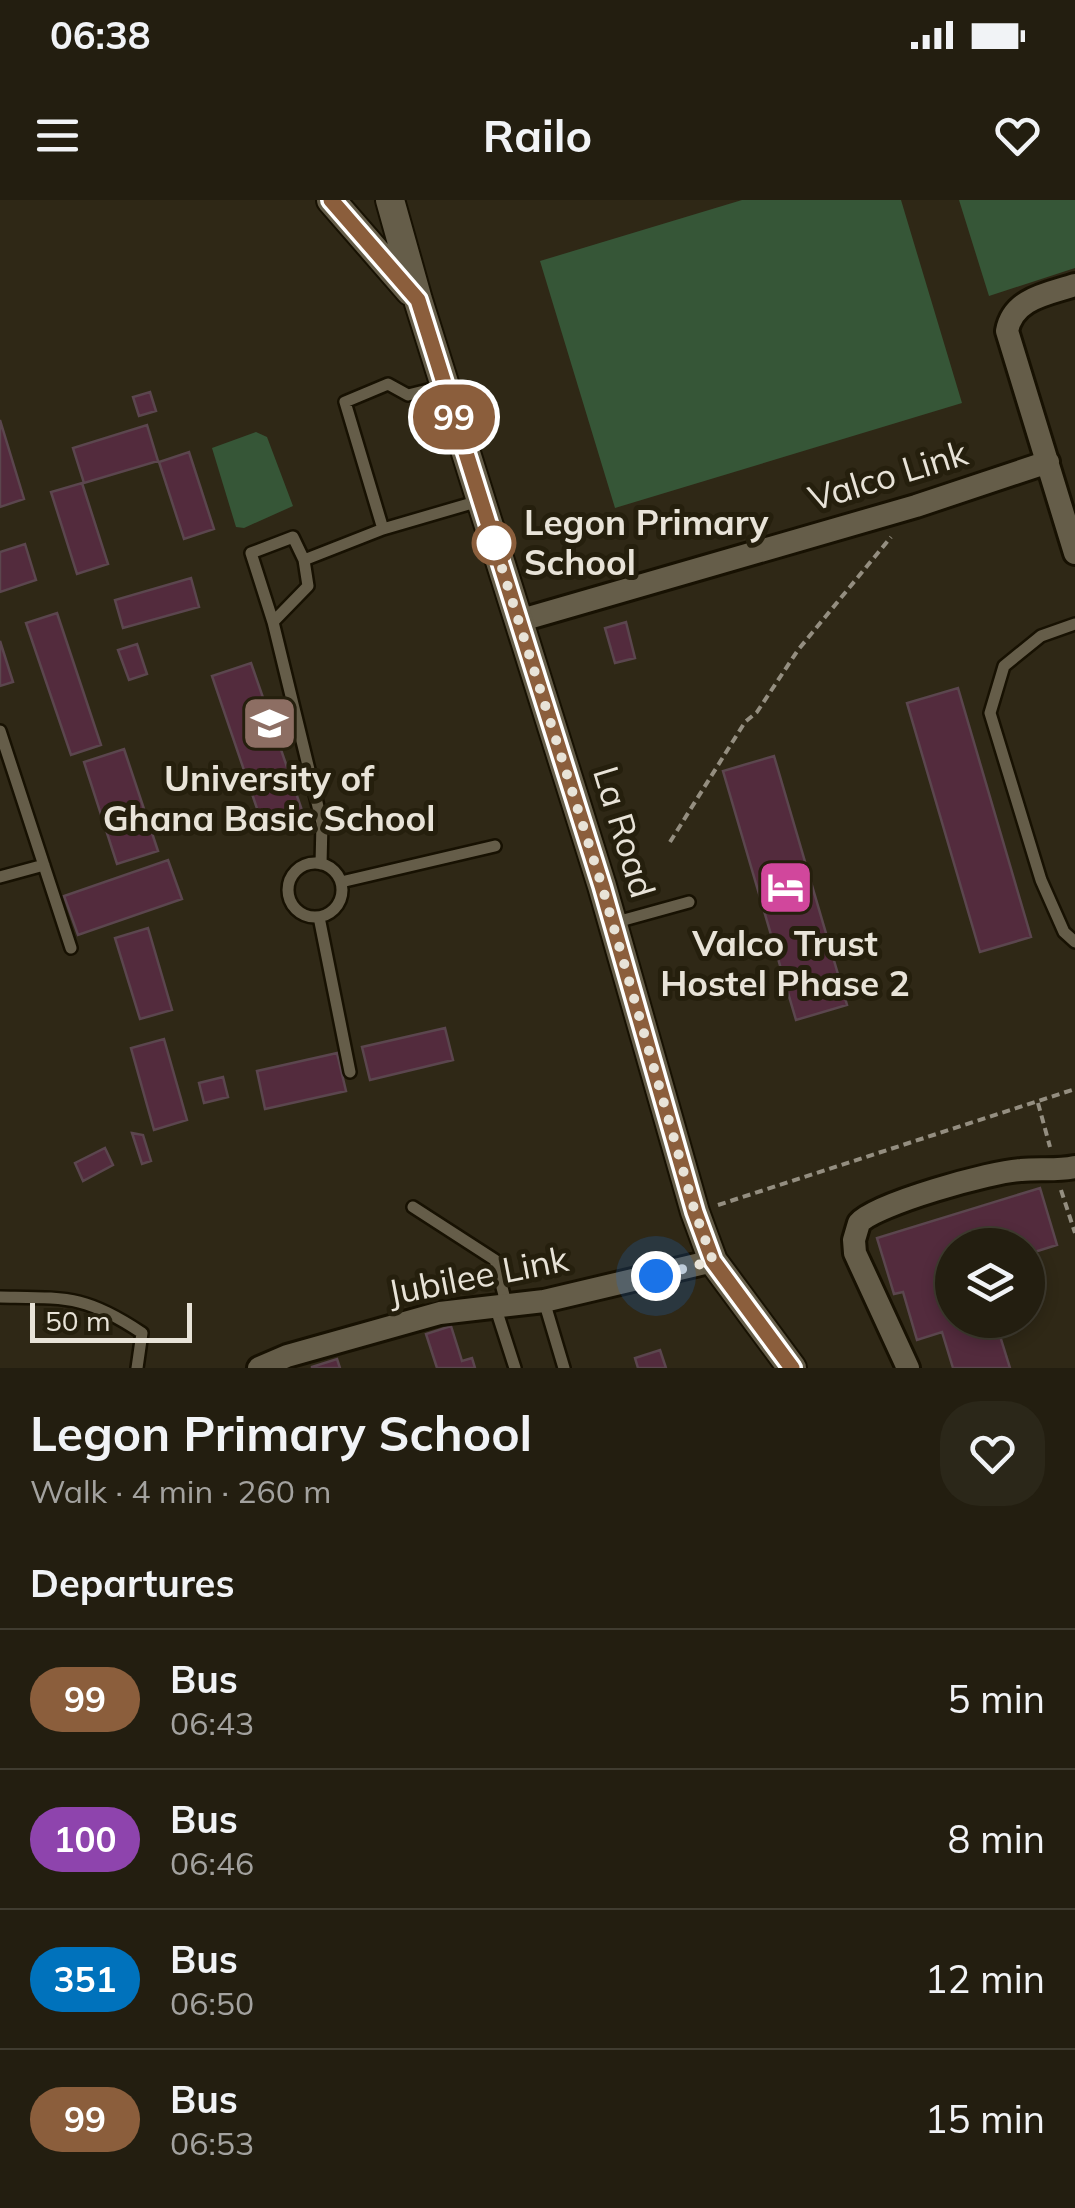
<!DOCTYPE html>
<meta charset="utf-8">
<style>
body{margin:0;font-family:Mulish,sans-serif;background:#2b2719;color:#f1f3f6;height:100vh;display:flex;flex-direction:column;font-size:38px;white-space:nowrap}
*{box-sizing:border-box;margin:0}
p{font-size:32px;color:#a3a29f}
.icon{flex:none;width:55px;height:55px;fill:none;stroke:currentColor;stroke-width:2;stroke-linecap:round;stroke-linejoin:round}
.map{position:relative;height:1168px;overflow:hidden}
.drawer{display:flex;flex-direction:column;background:#231e10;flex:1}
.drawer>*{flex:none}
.badge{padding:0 20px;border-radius:32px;font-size:35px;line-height:65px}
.controls{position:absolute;left:935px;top:1028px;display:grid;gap:20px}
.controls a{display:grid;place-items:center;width:110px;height:110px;border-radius:50%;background:#231e10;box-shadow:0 5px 15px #0003,0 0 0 2px #403c30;font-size:50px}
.scale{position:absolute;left:30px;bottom:25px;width:162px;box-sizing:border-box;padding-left:10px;border:5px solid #e8e3d8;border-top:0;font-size:28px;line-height:35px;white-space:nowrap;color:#e8e3d8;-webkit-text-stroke:8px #251f0d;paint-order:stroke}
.you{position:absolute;width:50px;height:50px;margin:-25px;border:8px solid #fff;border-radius:50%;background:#1a73e8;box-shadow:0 0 0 15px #1a73e833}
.map>.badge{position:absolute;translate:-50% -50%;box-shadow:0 0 0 5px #fff}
h2{padding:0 30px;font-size:38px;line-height:90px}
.round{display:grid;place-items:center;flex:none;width:105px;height:105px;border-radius:40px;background:#2b2719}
.summary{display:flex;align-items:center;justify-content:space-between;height:170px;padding:0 30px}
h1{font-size:48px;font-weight:700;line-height:75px}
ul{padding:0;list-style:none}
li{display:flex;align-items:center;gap:30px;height:140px;padding:0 30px;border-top:2px solid #403c30}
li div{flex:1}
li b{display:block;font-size:38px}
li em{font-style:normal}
li .badge{min-width:110px;font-weight:700;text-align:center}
.status{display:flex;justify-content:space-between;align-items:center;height:70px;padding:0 50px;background:#231e10;direction:ltr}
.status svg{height:28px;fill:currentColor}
header{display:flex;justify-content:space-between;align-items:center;height:130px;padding:0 30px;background:#231e10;font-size:45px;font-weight:700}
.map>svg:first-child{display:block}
.green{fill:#365637}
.building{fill:#532b3d;stroke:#5b464e;stroke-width:2.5}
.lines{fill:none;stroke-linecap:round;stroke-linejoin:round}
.service-casing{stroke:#171102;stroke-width:16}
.minor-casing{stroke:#171102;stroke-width:28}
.tertiary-casing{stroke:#171102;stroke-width:32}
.path{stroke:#948e80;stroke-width:4;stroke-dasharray:8 5;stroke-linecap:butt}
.service{stroke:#655d49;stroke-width:11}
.minor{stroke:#655d49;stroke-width:22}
.tertiary{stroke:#655d49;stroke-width:28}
.line-casing{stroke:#fff;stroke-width:22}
.line{stroke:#8b5e3c;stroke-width:15}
.walk{stroke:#e8e3d8;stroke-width:10;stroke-dasharray:0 18}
.stop-dot{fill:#fff;stroke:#8b5e3c;stroke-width:5}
.labels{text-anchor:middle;stroke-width:10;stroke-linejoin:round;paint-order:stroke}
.street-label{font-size:35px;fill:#e8e3d8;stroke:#251f0d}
.stop-label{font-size:35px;font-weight:bold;fill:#e8e3d8;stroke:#251f0d;text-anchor:start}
.poi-label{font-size:35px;font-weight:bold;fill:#e8e3d8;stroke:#251f0d}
</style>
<div class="status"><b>06:38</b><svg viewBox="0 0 49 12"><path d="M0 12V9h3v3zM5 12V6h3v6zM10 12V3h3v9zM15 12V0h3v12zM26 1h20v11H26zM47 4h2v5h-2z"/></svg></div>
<header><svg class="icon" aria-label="menu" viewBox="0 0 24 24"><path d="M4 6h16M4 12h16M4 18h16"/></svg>Railo<svg class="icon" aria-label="heart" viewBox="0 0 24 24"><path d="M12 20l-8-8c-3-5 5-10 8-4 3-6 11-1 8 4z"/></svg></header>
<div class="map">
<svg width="1075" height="1168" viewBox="0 0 1075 1168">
<rect width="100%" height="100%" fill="#2f2816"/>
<path class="green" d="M742,0H901L962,203L615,308L540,61Z
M959,0H1075V68L989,96Z
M256,232L267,237L293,306L244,328L236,327L212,248Z"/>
<path class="building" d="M150,192L156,211L139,216L133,197Z
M0,220L24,299L0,307Z
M147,225L158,261L84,283L73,248Z
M189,252L214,329L184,339L159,262Z
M82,283L108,364L77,374L51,292Z
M25,344L36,380L0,392V352Z
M191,378L199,407L123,428L115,400Z
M57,413L101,545L71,555L26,423Z
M626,422L635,458L615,463L605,428Z
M0,441L13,482L0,486Z
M137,444L147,474L129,480L118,450Z
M251,463L305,619L265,632L212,476Z
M958,488L1031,737L980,752L907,503Z
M124,549L158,651L117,664L84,562Z
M774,556L847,805L796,820L723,571Z
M168,660L182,699L78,735L64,696Z
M148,728L172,810L140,819L115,738Z
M445,828L453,860L370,880L362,847Z
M164,839L187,920L154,930L131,848Z
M337,853L346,891L265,909L257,871Z
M223,877L228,897L204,903L199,883Z
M132,933L143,935L151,961L142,964Z
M105,948L113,965L83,981L75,963Z
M1040,988L1057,1045L1028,1054V1045H952V1120H995L1010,1168H953L942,1132L917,1140L903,1092L894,1094L877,1038Z
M451,1126L462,1161L472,1158L475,1168H437L426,1134Z
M660,1150L666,1168H638L635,1158Z
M337,1159L340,1168H312V1167Z"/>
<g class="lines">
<defs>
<path id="service" d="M383,329L479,301
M293,337L304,360L308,386L273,422L251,353Z
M304,360L383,329L345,202L388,184L408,195L444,186
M273,422L322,623L321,664
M1075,424L1041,436L1004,466L990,513L1041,680L1064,732L1075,742
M0,531L71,748
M288 690a27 27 0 1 1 54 0a27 27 0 1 1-54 0Z
M0,677L44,665
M341,682L495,646
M319,717L350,872
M613,723L689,702
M413,1007L495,1060L507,1107
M0,1097C67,1098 85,1095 142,1133L137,1168
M544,1101L564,1168
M496,1109L515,1168"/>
<path id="minor" d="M1075,85C1048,94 1013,98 1007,131L1075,353
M518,421L916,306L1048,262
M259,1168L287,1156L440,1113L544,1101L713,1061
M908,1168L855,1053L854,1040L859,1023C875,1004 993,971 1021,970C1040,968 1056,971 1075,967"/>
<path id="tertiary" d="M331,0L410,91
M390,0L418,100L602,686L695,1012L713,1061L792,1168"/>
</defs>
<use href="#service" class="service-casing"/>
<use href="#minor" class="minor-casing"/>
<use href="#tertiary" class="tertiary-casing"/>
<path class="path" d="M670,642L745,522L757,512L798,450L891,337
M1038,903L1050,947
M1061,990L1075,1033
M718,1005L1075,889"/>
<use href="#service" class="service"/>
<use href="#minor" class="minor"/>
<use href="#tertiary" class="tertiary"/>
</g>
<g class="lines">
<defs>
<path id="line" d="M331,0L418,100L602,686L695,1012L713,1061L792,1168"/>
</defs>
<use href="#line" class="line-casing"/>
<use href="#line" class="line"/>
<path class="walk" d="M494,343L490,330L602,686L695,1012L713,1061L656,1076"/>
</g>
<defs>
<symbol id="school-square" viewBox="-11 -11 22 22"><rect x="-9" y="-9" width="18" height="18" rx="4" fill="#8d6e63" stroke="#251f0d"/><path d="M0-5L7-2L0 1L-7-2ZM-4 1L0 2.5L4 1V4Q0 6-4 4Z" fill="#fff"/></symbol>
<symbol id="hotel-square" viewBox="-11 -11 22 22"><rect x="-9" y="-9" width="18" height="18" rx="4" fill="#d1479c" stroke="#251f0d"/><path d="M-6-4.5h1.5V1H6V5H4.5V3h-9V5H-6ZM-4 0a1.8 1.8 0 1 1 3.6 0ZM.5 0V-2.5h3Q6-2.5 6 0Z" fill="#fff"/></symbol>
</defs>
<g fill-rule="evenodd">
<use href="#school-square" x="238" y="492" width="63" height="63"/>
<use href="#hotel-square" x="754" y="656" width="63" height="63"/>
</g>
<circle class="stop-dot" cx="494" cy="343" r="20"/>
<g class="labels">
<g class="street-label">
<text transform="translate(888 276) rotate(-17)" y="12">Valco Link</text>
<text transform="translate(624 632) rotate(73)" y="12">La Road</text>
<text transform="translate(478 1076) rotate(-11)" y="12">Jubilee Link</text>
</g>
<g class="stop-label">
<text x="524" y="335">Legon Primary<tspan x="524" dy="40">School</tspan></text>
</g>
<g class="poi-label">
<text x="269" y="591">University of<tspan x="269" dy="40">Ghana Basic School</tspan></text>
<text x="785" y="756">Valco Trust<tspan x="785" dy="40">Hostel Phase 2</tspan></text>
</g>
</g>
</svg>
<div class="controls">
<a><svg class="icon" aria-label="layers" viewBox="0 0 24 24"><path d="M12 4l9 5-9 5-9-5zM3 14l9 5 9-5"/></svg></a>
</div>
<div class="scale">50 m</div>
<div class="you" style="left:656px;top:1076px"></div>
<b class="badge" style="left:454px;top:217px;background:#8b5e3c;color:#fff">99</b>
</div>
<section class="drawer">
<div class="summary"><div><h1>Legon Primary School</h1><p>Walk · 4 min · 260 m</p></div><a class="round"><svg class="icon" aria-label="heart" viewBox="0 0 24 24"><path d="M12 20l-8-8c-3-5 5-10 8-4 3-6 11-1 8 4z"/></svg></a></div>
<h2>Departures</h2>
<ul>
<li><span class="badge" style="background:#8b5e3c;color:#fff">99</span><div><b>Bus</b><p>06:43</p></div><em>5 min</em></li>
<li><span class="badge" style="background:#8e44ad;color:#fff">100</span><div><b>Bus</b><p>06:46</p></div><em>8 min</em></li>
<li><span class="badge" style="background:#0072bc;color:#fff">351</span><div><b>Bus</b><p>06:50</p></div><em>12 min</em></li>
<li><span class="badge" style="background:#8b5e3c;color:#fff">99</span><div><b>Bus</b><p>06:53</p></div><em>15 min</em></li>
</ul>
</section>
